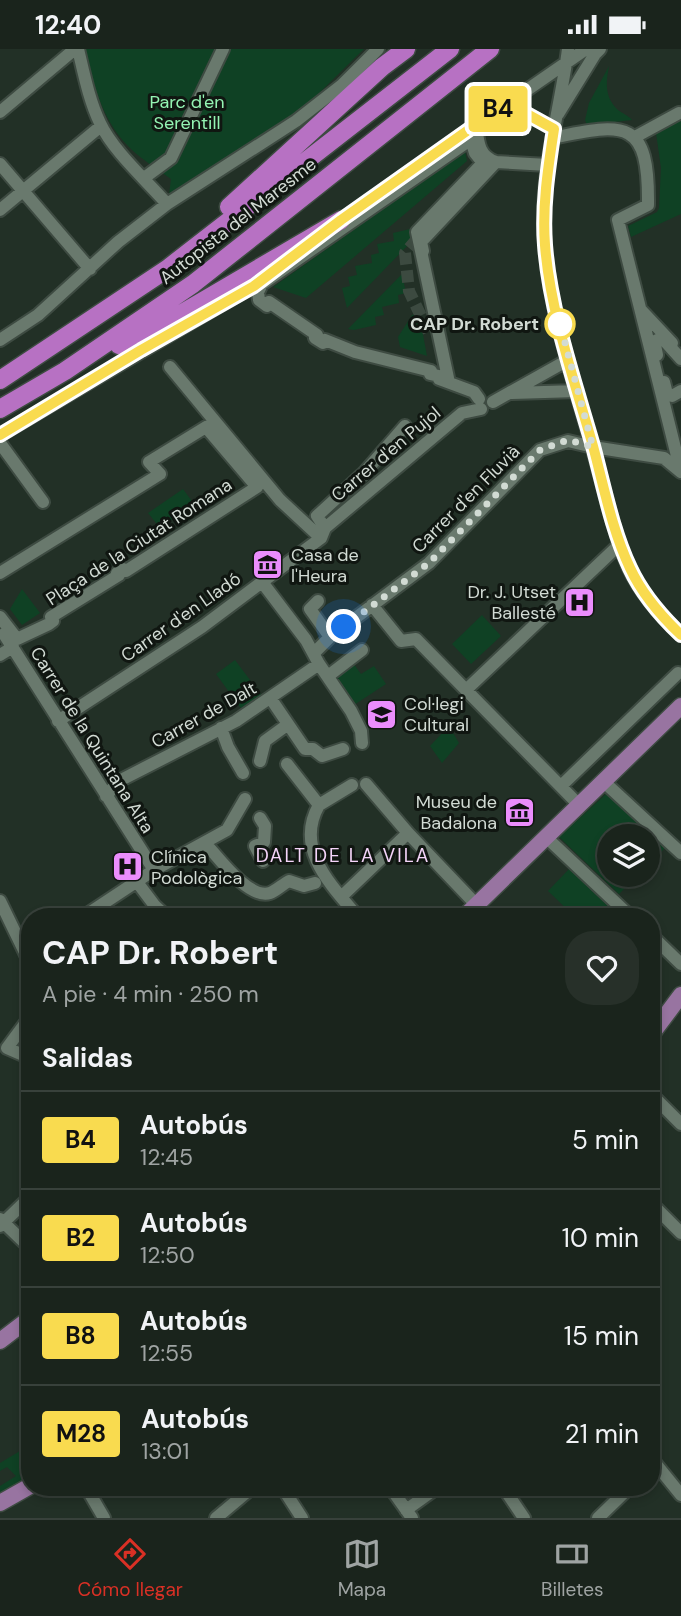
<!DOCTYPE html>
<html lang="es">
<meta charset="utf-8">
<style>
body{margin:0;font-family:"DM Sans",sans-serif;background:#273029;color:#f1f3f6;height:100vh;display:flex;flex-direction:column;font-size:26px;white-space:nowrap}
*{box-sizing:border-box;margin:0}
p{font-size:23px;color:#9fa4a3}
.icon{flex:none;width:38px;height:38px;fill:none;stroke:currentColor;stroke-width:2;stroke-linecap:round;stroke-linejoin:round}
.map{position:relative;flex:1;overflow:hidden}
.drawer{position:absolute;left:21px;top:859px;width:639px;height:588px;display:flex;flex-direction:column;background:#1a241c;border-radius:28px;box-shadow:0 4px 10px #0003,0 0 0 2px #38413b}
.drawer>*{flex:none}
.badge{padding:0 14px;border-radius:5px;font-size:24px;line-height:46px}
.controls{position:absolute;left:597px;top:775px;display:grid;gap:14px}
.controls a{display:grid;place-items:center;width:63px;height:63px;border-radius:50%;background:#1a241c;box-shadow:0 4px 10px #0003,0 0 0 2px #38413b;font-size:35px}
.you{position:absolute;width:35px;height:35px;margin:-18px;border:5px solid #fff;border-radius:50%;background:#1a73e8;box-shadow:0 0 0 10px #1a73e833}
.map>.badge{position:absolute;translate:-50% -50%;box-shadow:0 0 0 4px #fff}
h2{padding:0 21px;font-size:26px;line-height:63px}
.round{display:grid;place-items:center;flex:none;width:74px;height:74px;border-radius:28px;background:#273029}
.headline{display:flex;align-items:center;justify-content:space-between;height:119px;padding:0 21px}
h1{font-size:33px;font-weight:700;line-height:52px}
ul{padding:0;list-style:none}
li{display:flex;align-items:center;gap:21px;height:98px;padding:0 21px;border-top:2px solid #38413b}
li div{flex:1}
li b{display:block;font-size:26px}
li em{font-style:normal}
li .badge{min-width:77px;font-weight:700;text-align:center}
.status{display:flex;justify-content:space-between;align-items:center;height:49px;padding:0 35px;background:#1a241c;direction:ltr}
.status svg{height:19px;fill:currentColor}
.tab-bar{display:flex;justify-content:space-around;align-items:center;height:98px;border-top:2px solid #38413b;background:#1a241c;font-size:19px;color:#9fa4a3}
.tab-bar a{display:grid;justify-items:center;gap:4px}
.tab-bar .on{color:#d93025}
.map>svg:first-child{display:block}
.green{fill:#0f4124}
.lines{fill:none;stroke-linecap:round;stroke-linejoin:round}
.minor-tunnel{stroke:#3c4a40;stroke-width:12;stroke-dasharray:12 6;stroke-linecap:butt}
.minor-casing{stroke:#3e4b42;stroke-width:16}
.major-casing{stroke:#3e4b42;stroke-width:19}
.highway-casing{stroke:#3e4b42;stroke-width:21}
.minor{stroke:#69796d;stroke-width:12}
.major{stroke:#9874a1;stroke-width:16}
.highway{stroke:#b771c3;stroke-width:18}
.line-casing{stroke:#fff;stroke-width:16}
.line{stroke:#f9db4f;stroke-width:10}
.walk{stroke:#d2dbd4;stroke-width:7;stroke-dasharray:0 12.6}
.stop-dot{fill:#fff;stroke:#f9db4f;stroke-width:3.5}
.labels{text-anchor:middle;stroke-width:6;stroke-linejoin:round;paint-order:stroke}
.park-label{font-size:18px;fill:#94f4b3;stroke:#101611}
.street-label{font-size:18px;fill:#d2dbd4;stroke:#101611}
.stop-label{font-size:18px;font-weight:bold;fill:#d2dbd4;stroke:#101611;text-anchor:end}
.poi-label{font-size:18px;fill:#d2dbd4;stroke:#101611;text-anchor:start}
.neighbourhood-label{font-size:19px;letter-spacing:2px;fill:#f5d5fa;stroke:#101611}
</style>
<div class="status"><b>12:40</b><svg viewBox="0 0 49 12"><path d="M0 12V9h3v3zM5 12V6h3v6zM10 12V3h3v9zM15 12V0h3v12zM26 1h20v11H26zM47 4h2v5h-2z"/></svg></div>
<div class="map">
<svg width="681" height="1469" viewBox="0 0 681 1469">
<rect width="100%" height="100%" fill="#223026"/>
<path class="green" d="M85,0H364L311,52L247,100L169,146L171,130C156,119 139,109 127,96C102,70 93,34 85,0Z
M609,17C606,33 604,48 618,61C623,65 628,66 632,71L587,76L585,71L589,54Z
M681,58V165L631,188L628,177L657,163L659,159L661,119L654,70Z
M465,102L467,112L306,249L273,238Z
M410,180L412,192L347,259L342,239L350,237L348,228L357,226L355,217L372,214L371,206L379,204L377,195L394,192L393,184Z
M402,225L406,244L398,246L399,254L382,258L384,266L375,268L376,276L354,281L348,280Z
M419,264L427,307L400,298L398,288L412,266Z
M183,440L194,455L160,479L148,464Z
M22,540L40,564L22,576L10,560Z
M482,566L501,587L471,615L452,595Z
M235,611L262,647L243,662L216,625Z
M353,614L361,625L374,617L386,635L354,656L334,627Z
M449,677L459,694L442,714L430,697Z
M607,744L666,798L648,816V788H609V826H638L619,845L559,788Z
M569,820L613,862L607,868H575L548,842Z
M30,1396V1409L24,1412L27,1417L30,1416V1429L0,1446V1437L16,1427L7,1418L0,1422V1414Z"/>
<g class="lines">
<path class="minor-tunnel" d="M417,190L405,204L409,242L430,286"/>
<defs>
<path id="minor" d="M78,0C84,25 89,51 100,74C113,102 147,132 167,155
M568,0C561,56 544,111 544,168C543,243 572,325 592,397C604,437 612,480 629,519C641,545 660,566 681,586
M498,60L525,64L554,80
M0,63L75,0
M558,65L595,5L600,0
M476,76C478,92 478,107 496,113L548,116
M635,88L679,64
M552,89C627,73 649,71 648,156L618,171L681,423
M452,93L586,0
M467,93L472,94L475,104L483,114L417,183L448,329L430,325L431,322L355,303L325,291L323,294L315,289L317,286L269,253L267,257L259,251L258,243L262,235Z
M0,115L90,220
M144,129L171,109L223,0
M0,161L101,77
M423,202L421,193L496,113
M641,261L672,294
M0,291L38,266L118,193L167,155L296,72L342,36L378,0
M657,306L655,296L657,291L663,290L681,310
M170,318L280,451L321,489
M439,330L474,343L479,350
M664,333L667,345L672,347L681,342
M512,344L577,342
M493,353L568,311
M0,386L265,230
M0,394L43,453
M325,479L317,467L364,424L405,377
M0,524L160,425L149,413L206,378L257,438L126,522L123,520L117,524L119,526L51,568L53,572L49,575L17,590L0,568
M262,533L306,591L319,615L351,662L361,682L362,694
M318,552L310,560L330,588
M372,556L401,592L416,590L579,756
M4,585L154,821
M314,604L330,588L429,514L540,401L568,392L593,398L664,409L681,423
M0,606L13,598
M328,627L362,601
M467,640L620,495
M271,650L305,700H313L322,707L343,700
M58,672L202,578L321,489L325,479L462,364L481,360
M221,679L228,698L243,724
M260,712L265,692L287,676
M287,715L319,756
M603,732L681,804
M366,735L408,784L488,868
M352,736L319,756C294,800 331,836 358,868
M561,737L678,624
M106,747L119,732L236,672L319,615
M260,769L265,777L264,793L255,797L263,812
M547,789L631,868
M205,794C218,808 249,851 270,844C276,842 283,835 289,832L304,837L315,834
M137,833L155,857L167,868
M341,848L408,784
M0,852L30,914
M83,868L154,821L227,781L245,750
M651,886L681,915
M30,968L7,999L23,1006L30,1003
M651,1045L681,1075
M651,1154L681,1184
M0,1170L30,1199
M0,1177L30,1148
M651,1409L681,1446
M86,1438L104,1469
M282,1438L302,1469
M390,1438L412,1469
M503,1438L524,1469
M406,1461L438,1438
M216,1469L253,1438
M598,1469L630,1438"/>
<path id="major" d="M464,868L681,657
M651,986L681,946
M0,1292L30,1269
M0,1454L30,1437"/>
<path id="highway" d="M229,158L382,18L406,0
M119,296L167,273L341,171
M0,331L167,220L450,0
M0,360L65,322L193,235L490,0"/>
</defs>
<use href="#minor" class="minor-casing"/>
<use href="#major" class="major-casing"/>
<use href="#highway" class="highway-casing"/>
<use href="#minor" class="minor"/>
<use href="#major" class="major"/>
<use href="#highway" class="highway"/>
</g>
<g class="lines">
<defs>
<path id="line" d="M0,386L141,301L254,237L341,171L498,60L525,64L554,80C548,119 542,157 545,196C550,262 575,334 593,397C604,438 612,481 630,519C642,545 660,566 681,586"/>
</defs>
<use href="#line" class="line-casing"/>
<use href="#line" class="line"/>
<path class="walk" d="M344,578L429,514L540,401L568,391L593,398L560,275"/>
</g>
<defs>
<symbol id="museum-square" viewBox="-11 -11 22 22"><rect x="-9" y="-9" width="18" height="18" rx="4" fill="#eb8dfc" stroke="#101611"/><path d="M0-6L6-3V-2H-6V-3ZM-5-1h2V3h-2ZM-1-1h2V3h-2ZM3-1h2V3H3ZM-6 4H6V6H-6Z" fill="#111"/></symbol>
<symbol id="hospital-square" viewBox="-11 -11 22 22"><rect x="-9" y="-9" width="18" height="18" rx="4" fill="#eb8dfc" stroke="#101611"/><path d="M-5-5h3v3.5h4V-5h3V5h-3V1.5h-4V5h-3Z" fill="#111"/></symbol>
<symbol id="school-square" viewBox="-11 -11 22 22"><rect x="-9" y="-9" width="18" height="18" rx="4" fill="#eb8dfc" stroke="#101611"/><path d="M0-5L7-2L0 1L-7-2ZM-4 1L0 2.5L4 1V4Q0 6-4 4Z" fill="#111"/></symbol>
</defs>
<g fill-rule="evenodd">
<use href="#museum-square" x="250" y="498" width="35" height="35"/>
<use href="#hospital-square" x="562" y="536" width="35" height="35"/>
<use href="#school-square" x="364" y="648" width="35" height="35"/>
<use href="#museum-square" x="502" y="746" width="35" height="35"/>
<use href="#hospital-square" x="110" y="800" width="35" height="35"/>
</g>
<circle class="stop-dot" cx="560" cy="275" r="14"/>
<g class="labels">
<g class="park-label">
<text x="187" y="59">Parc d'en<tspan x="187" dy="21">Serentill</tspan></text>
</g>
<g class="street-label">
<text transform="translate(238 172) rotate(-38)" y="6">Autopista del Maresme</text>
<text transform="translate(386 405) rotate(-40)" y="6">Carrer d'en Pujol</text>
<text transform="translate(466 450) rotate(-45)" y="6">Carrer d'en Fluvià</text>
<text transform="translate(139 493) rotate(-33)" y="6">Plaça de la Ciutat Romana</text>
<text transform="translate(181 568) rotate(-35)" y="6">Carrer d'en Lladó</text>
<text transform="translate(204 666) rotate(-29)" y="6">Carrer de Dalt</text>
<text transform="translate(92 691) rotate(58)" y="6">Carrer de la Quintana Alta</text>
</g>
<g class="stop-label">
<text x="539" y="281">CAP Dr. Robert</text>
</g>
<g class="poi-label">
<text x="291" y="512">Casa de<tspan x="291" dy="21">l'Heura</tspan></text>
<text x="556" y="549" text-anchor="end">Dr. J. Utset<tspan x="556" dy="21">Ballesté</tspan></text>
<text x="404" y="661">Col·legi<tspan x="404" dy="21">Cultural</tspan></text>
<text x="497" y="759" text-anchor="end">Museu de<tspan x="497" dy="21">Badalona</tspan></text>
<text x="151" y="814">Clínica<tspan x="151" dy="21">Podològica</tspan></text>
</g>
<g class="neighbourhood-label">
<text x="343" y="813">DALT DE LA VILA</text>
</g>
</g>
</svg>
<div class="controls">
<a><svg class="icon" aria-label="layers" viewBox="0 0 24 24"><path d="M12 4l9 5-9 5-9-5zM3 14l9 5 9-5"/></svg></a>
</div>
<div class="you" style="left:344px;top:578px"></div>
<b class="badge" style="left:498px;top:60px;background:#f9db4f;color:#111">B4</b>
<section class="drawer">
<div class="headline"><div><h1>CAP Dr. Robert</h1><p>A pie · 4 min · 250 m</p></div><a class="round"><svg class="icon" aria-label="heart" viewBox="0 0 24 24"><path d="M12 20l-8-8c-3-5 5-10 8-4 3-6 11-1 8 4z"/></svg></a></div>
<h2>Salidas</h2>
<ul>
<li><span class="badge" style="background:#f9db4f;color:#111">B4</span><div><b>Autobús</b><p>12:45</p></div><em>5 min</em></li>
<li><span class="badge" style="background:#f9db4f;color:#111">B2</span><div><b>Autobús</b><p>12:50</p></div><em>10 min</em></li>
<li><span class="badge" style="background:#f9db4f;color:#111">B8</span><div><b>Autobús</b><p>12:55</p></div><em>15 min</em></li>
<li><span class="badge" style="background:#f9db4f;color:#111">M28</span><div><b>Autobús</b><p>13:01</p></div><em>21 min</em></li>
</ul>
</section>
</div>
<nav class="tab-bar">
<a class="on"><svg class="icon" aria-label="directions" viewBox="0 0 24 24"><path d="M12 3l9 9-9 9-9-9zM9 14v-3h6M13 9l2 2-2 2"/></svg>Cómo llegar</a>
<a><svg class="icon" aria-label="map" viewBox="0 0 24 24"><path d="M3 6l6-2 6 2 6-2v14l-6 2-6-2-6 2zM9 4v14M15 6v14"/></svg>Mapa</a>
<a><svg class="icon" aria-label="tickets" viewBox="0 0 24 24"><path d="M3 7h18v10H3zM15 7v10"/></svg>Billetes</a>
</nav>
